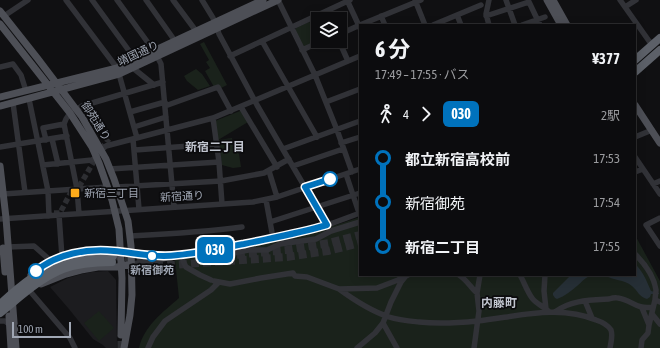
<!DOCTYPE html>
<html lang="ja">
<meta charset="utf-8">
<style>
body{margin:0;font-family:"Asap Condensed","Noto Sans JP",sans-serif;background:#1a1a1c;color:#f1f3f6;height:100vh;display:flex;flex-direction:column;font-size:15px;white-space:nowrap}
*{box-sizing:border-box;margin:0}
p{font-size:13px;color:#9a9b9e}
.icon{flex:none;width:22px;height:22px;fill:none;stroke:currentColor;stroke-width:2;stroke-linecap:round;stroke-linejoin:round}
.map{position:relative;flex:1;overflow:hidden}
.panel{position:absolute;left:359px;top:24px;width:277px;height:252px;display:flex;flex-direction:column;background:#0c0c0e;border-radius:0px;box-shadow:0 2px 10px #0003,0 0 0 1px #2c2c2e}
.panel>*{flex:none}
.badge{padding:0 8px;border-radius:6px;font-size:14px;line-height:26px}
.fabs{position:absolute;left:311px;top:12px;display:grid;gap:8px}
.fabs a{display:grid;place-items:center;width:36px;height:36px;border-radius:0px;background:#0c0c0e;box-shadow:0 2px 10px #0003,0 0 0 1px #2c2c2e;font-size:20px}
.scale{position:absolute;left:12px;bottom:10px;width:59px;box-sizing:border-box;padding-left:4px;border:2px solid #a0a7b4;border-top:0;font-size:11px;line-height:14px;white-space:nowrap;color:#a0a7b4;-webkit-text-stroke:3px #0b0b0d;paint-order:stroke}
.map>.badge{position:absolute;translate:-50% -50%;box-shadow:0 0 0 2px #fff}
.legs{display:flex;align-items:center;gap:6px;height:44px;padding:0 16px;font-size:13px}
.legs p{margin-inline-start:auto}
.head{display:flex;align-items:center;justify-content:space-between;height:68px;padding:0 16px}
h1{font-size:22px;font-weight:700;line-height:30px}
ul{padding:0 16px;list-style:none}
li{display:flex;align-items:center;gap:14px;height:44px;font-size:15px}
li i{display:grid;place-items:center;width:6px;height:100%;margin:0 5px;background:currentColor}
li i::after{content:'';width:10px;height:10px;margin:-5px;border:3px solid;border-radius:50%;background:#0c0c0e}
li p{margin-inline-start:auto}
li:first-child i{background:linear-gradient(#0000 50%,currentColor 0)}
li:last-child i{background:linear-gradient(currentColor 50%,#0000 0)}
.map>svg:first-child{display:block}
.built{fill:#1c1c1f}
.green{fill:#1a221b}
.water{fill:#262f36}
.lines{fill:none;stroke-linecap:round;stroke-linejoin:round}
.stream{stroke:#262f36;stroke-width:1}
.minor-tunnel{stroke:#2d2e32;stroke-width:5.5;stroke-dasharray:5.5 3;stroke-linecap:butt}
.major-tunnel{stroke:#2d2e32;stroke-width:7;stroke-dasharray:7 3.5;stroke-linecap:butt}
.highway-tunnel{stroke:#2d2e32;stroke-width:8;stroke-dasharray:8 4;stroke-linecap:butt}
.minor{stroke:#313237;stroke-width:5.5}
.major{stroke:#4d4f56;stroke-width:7}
.highway{stroke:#5c6068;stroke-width:8}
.line-1-casing{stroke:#fff;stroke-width:9}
.line-1{stroke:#0072bc;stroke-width:6}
.stop-1-dot{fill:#fff;stroke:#0072bc;stroke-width:2}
.poi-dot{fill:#ffac1b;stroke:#0b0b0d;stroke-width:1.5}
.labels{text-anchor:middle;stroke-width:3.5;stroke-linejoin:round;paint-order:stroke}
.street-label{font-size:11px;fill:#a0a7b4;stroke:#0b0b0d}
.poi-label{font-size:11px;fill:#a0a7b4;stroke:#0b0b0d;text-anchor:start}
.stop-label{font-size:11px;font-weight:bold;fill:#a0a7b4;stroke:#0b0b0d}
.neighbourhood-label{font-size:12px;font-weight:bold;fill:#c1c5cf;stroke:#0b0b0d}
</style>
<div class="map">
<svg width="660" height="348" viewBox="0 0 660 348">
<rect width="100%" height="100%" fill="#101012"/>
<path class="built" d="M108,271L116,280L117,348H106L103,345L93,339L69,309L50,287L68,278L82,274L92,272Z"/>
<path class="green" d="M309,22L311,23L318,38V41L305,48L302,46L295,31L296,28Z
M204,42L227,85L221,88L214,87L205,71L210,68L206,62L209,60L200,44Z
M196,69L202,74L210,86L198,90L187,81L184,76Z
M240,111H242L248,122L218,140L215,121Z
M232,138L234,148L239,154L241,167L233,168L222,165L218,140Z
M360,217V275H635V235L660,281V348H139C144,326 163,312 179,298L175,260C197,256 219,254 241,249C282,241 321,231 360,217Z
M99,311L114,328L99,341L84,323Z"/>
<path class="water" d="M635,264C643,271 647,282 651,291L659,293V294H651L650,297L647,299C639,297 638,291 632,286C624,279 613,281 605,275H635Z
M571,275H593C585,277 582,282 577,286C571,291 565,296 557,299L555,298L553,295V293Z"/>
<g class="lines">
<path class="stream" d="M281,241L294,239
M244,248L248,247H254"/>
<path class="minor-tunnel" d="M101,149L109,139
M54,213H60L72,190L76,192L97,156"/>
<path class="major-tunnel" d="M121,348V335"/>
<path class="highway-tunnel" d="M113,256L152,259
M213,257L286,250L329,243L360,235
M143,264L171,265L287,257L328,251L360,243"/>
<path class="minor" d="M66,0L117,68
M92,0L135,59
M117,0L154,51
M146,0L175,41
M173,0L196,31
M202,0L213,18L215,23
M278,0L315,75L337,130L352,172
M347,0L360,28
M415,0L425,25
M489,0L486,14L489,25
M506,0L515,25
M620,0L649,41L651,43L655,42
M625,7L636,0
M325,12L328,19
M457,15L461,25
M4,16L28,0
M381,16L385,25
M486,16L529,2L540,25
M360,25L421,0
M433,25L481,5
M522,25L545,17
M217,28L219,34L257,105L327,225
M340,34L360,25
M262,41L317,137
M339,41L348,61
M302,50L322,41
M157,56L161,64L174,207
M230,56L350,0
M0,67L13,64L21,75L26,91
M133,68L154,85
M119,74L137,138
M29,99L48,191L49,216
M326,102L360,89
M13,103L25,192
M165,106L218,87L231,111
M241,107L277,167
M77,109L82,106L163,82
M130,112L165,102
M70,113L66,119L64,124L77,189L79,214
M213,118L219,162L222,204
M134,127L166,117
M635,137L652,130
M52,139L58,164
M133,139L139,209
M46,140L43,128L64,124
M341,143L360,137
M0,147L67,136
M283,149L360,121
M135,150L217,144
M635,157L660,194
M43,165L92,160C98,157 100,150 106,146L213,118L360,56
M293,166L343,149
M110,169L219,162
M269,171L277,197
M635,172L643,169
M346,174L359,213
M653,184L660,181
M117,187L221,181L264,173L289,159
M3,194L108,187
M266,200L273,238
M59,215L62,257
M660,218L646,225L660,246
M0,219L253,202L277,197L360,169
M270,222L360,193
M130,236C168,234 205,232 242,227
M8,247L34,246L51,261
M131,253L153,256H177L208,252L302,232L333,223L360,213
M230,254L248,250H267L280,244L316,239L331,231L360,222
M635,254C644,263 654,276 656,290C656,293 655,297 655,300L660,302
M183,261L186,267L200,275L211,280
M131,264L156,261L166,258
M459,275C467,280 471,288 477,293L479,311L474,348
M520,275C524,282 527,291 532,298C536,304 544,306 549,312
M545,275L544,291L546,309
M214,281L230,284L261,278L293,273L295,276L307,277L339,289L377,288L398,280L408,275
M339,289C354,300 371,311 389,317C398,320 409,321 419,322C438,324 458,323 477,321C516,317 558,304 596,320C602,322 608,325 611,330C613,336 611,342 610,348
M29,290L70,338L75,348
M477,293L480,275
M585,301L592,318
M555,312C570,300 591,300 609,299C612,298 615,297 618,298C632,300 636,310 653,307
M652,314L660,324
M0,321H5L9,324
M383,323L397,348
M649,325L655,300
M148,348L153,337L165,321L211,290L218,283
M357,348L375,333L383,323L391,302L401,282L405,277
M641,348L642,340L648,333L649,325L642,308"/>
<path class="major" d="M547,0L561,25
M553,0L567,25
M0,11L38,59L82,117L106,159L114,179L128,221L131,246L132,295L130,315L124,348
M0,24L70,113L92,147L99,163L112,200L119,229L122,278L121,335
M0,97L117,68L263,0
M635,105L660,143
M0,106L119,74L278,0
M0,166L6,218L16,348
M3,248L5,272
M31,275C56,252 93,248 125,252
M41,284L66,274L81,270L98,267H117L131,264
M9,316L11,348"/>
<path class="highway" d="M635,60L660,38
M635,72L660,50
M0,304C20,286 41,268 67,261C82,256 97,256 113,256
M0,313C19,298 40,278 63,269C79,263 95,262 112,262"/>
</g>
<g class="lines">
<defs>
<path id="line-1" d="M36,271C56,254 88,248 114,251C135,253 156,258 178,255C200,253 222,248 244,244C272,238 300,233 327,225L305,187L330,179"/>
</defs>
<use href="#line-1" class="line-1-casing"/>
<use href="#line-1" class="line-1"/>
</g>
<g class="stop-1-dot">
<circle cx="330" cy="179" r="7"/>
<circle cx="152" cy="256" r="5"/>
<circle cx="36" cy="271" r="7"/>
</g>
<rect class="poi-dot" x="70" y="188" width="10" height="10" rx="2"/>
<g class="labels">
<g class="street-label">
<text transform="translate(138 53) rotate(-25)" y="4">靖国通り</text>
<text transform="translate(96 121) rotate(58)" y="4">御苑通り</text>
<text transform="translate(182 196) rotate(-3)" y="4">新宿通り</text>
</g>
<g class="poi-label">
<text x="84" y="197">新宿三丁目</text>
</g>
<g class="stop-label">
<text x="152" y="274">新宿御苑</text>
</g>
<g class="neighbourhood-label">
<text x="215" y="151">新宿二丁目</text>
<text x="499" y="307">内藤町</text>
</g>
</g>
</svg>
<div class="fabs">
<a><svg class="icon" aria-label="layers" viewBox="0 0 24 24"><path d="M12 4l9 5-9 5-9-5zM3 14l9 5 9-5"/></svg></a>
</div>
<div class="scale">100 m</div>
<b class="badge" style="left:215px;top:250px;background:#0072bc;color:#fff">030</b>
<section class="panel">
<div class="head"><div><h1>6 分</h1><p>17:49 – 17:55 · バス</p></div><b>¥377</b></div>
<div class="legs"><svg class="icon" aria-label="walk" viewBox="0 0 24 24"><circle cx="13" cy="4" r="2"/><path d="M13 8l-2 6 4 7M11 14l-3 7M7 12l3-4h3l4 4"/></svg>4<svg class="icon" aria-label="forward" viewBox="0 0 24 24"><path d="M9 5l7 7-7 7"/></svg><b class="badge" style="background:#0072bc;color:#fff">030</b><p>2駅</p></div>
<ul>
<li><i style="color:#0072bc"></i><b>都立新宿高校前</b><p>17:53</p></li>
<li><i style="color:#0072bc"></i><span>新宿御苑</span><p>17:54</p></li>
<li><i style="color:#0072bc"></i><b>新宿二丁目</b><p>17:55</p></li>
</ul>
</section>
</div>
